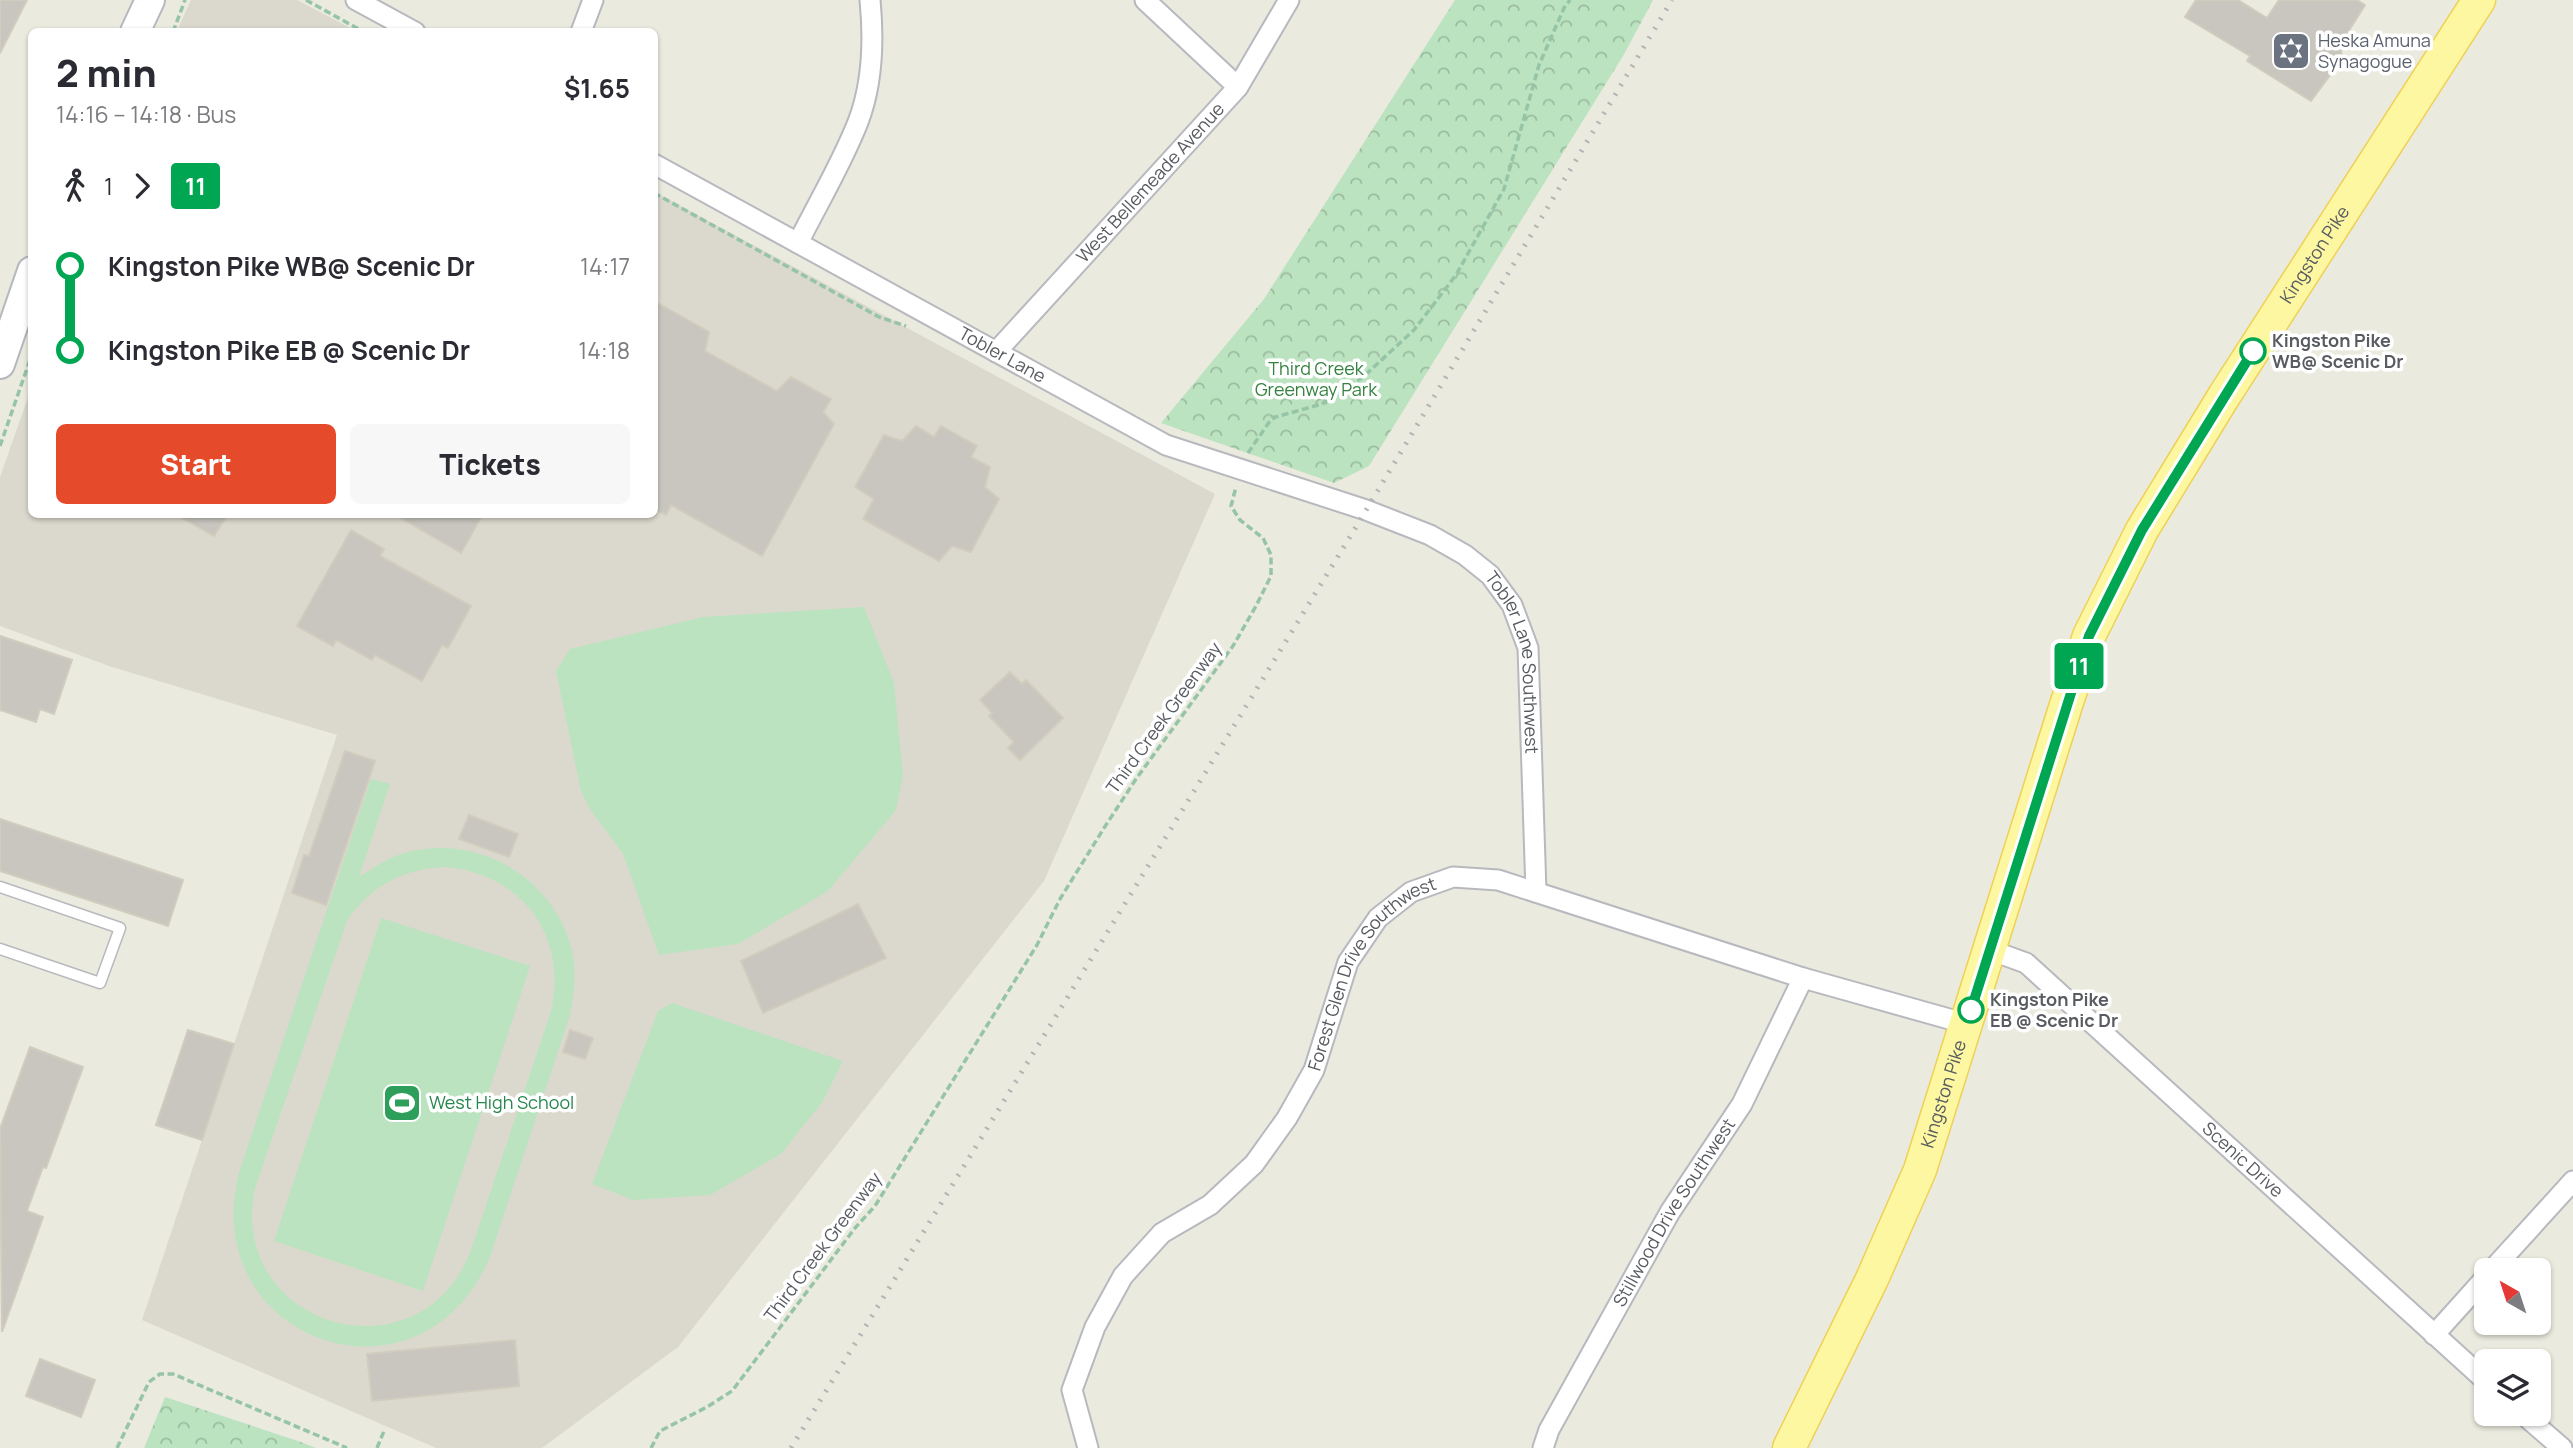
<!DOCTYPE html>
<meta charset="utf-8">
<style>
body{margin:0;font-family:Manrope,sans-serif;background:#f7f7f7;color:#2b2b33;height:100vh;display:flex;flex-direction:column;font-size:26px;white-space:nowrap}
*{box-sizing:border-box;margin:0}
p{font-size:23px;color:#7c7c81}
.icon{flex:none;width:38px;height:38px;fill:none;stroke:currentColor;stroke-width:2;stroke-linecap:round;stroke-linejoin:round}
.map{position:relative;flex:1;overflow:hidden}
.panel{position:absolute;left:28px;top:28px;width:630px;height:490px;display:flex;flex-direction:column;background:#fff;border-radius:10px;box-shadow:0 2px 5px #0004}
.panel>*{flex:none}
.badge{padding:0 14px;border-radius:5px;font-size:24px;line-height:46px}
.needle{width:46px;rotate:321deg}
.tools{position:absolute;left:2474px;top:1258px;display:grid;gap:14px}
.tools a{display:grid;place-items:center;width:77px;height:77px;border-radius:10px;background:#fff;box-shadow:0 2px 5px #0004;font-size:35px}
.map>.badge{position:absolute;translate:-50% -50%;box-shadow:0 0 0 4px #fff}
.legs{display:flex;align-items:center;gap:10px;height:77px;padding:0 28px;font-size:23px}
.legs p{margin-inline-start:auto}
.head{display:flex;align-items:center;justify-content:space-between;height:119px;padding:0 28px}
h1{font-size:38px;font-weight:800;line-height:52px}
.action{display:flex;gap:14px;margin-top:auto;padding:14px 28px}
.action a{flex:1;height:80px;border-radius:10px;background:#e54b2b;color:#fff;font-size:28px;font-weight:800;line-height:80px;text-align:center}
.action a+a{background:#f7f7f7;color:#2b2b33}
ul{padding:0 28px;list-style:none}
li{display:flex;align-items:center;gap:24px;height:84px;font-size:26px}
li i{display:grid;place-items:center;width:10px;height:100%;margin:0 9px;background:currentColor}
li i::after{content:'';width:18px;height:18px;margin:-9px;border:5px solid;border-radius:50%;background:#fff}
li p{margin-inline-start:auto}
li:first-child i{background:linear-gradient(#0000 50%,currentColor 0)}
li:last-child i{background:linear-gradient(currentColor 50%,#0000 0)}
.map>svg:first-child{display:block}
.education{fill:#dbd9cd}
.park{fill:url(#park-crowns)}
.garden{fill:#bbe3bf;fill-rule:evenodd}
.building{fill:#c8c6be;stroke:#d0ccbe;stroke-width:2}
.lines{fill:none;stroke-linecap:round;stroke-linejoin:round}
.lane-casing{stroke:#b7b9be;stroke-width:13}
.street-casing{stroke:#b7b9be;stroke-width:23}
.secondary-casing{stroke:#b5b8be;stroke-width:32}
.primary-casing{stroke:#eed155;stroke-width:35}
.path{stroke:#95c4a7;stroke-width:3.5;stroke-dasharray:7 3.5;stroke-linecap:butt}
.lane{stroke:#fff;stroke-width:10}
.street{stroke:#fff;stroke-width:19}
.secondary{stroke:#fff;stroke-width:28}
.primary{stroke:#fdf7a2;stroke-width:32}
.rail{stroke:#b3b4b4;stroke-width:5;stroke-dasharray:2 9;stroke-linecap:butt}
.line-1-casing{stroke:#fff;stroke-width:16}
.line-1{stroke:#00a651;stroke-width:10}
.stop-1-dot{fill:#fff;stroke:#00a651;stroke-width:3.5}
.labels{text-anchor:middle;stroke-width:7;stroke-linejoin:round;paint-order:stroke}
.worship-label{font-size:18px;fill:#5b616d;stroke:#fff;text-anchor:start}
.street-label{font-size:18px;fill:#585b60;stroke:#fff}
.stop-label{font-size:18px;font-weight:bold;fill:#585b60;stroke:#fff;text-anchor:start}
.park-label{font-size:18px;fill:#358240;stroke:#fff}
.leisure-label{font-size:18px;fill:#27864d;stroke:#fff;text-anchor:start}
</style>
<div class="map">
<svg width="2573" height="1448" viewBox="0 0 2573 1448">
<defs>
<pattern id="park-crowns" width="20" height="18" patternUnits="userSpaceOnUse" patternTransform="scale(1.75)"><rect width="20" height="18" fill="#bbe3bf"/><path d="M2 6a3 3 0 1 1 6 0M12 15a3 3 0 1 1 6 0" fill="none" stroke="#9bbb9f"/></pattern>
</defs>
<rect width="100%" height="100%" fill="#ebeadf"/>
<path class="education" d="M191,0H297L356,31H177Z
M655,192L1215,494L1044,881L678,1347L542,1448H436L142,1320L337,735L112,667L0,626V477L31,389L32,514H654Z"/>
<path class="park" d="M1455,0H1653L1623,56L1369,466L1334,483L1161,423L1264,299Z
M165,1397L298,1441L316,1448H144Z"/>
<path class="garden" d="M864,607L894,683L903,775L896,810L828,891L738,944L659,955L623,854L590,809L581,791L556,671L570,649L703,617Z
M371,779L390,784L359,877C371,870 382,861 396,856C470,829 554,874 572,951C577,972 574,994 570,1015L490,1257C422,1419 196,1343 239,1172ZM446,867C522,874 568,936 551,1011L472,1247C424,1384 226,1329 255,1188L347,921C370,886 405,868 446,867Z
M381,918L530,966L423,1291L274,1241Z
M672,1003L843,1061L823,1101L781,1154L710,1195L633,1200L592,1184L658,1011Z"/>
<path class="building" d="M0,0H27L0,53Z
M2196,0H2238L2267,18L2279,0H2357L2365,5L2340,45L2342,57L2339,63L2311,101L2247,61L2250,56L2185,17Z
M654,301L709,332L705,351L777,391L791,377L831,399L823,412L834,424L762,556L671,505L666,515L654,509Z
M916,426L934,437L941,426L977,446L971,457L990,467L985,487L999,499L971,552L952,546L939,561L863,519L874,499L855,487L884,435L902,441Z
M175,514H228L214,536Z
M394,514H483L461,553Z
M351,530L384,549L380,556L471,606L448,648L442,645L422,681L375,655L372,660L336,640L333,646L297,626Z
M0,636L72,660L54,714L40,709L36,722L0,710Z
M1010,672L1022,684L1026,680L1063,718L1020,760L1008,748L1014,742L989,716L992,713L980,700Z
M345,751L375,761L326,905L292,893L304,855L309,856Z
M469,815L518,834L509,857L459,839Z
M0,819L183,880L168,926L0,871Z
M858,904L886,958L763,1013L741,961Z
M188,1030L234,1044L202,1140L156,1125Z
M570,1030L593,1038L585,1059L563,1052Z
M30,1047L83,1067L46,1168L43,1167L27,1211L43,1217L2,1332L0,1129Z
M515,1340L519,1386L372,1401L367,1354Z
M40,1359L95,1380L81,1417L26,1396Z"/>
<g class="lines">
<defs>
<path id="lane" d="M0,887L120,928L100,983L0,949"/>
<g id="street">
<path d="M356,0L415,32"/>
<path d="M1145,0L1238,87"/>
<path d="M581,32L593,0"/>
<path id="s1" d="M654,164L1166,445L1366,510L1430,535L1465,555L1490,575L1512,605L1528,648L1536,892"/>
<path d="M798,243C818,203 842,163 858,122C873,83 874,41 870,0"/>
<path id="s2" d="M996,352L1238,87L1289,0"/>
<path id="s3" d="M1990,950L2026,963L2487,1382"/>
<path d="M2492,1270L2573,1181"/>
<path d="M2434,1335L2487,1276"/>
<path d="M2523,1414L2562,1448"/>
<path id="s4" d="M1088,1448L1072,1390L1095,1327L1123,1276L1162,1233L1210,1205L1254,1164L1287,1118L1314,1070L1348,962L1378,918L1411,892L1453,877L1498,880L1803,978L1967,1024"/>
<path id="s5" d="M1543,1448L1549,1430L1670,1212L1742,1104L1803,978"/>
</g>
<path id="secondary" d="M135,32L150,0
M0,364L32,271"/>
<g id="primary">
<path id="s6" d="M1789,1448L1872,1279L1920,1170L2066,705L2089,636L2142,530L2224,396L2479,0"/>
</g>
</defs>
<use href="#lane" class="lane-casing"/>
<use href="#street" class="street-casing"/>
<use href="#secondary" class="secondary-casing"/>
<use href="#primary" class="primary-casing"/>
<path class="path" d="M306,0L364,32
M173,32L185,0
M654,193L879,317L906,326
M0,446L32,354
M1248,453L1272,418L1322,404L1363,377L1414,330L1456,275L1504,189L1539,65L1564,8L1570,0
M117,1448L149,1382L160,1374H173L347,1448
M377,1448L384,1431
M651,1448L660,1431L707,1407L732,1391L855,1228L875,1206L1037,945L1060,899L1104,828L1136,779L1233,646L1256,606L1271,576V555L1263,538L1240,520L1231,506L1236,487"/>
<use href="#lane" class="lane"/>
<use href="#street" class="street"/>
<use href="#secondary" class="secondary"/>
<use href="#primary" class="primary"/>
<path class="rail" d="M791,1448L1356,527L1672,0"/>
</g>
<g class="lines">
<defs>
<path id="line-1" d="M1971,1010L2089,636L2142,530L2253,351"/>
</defs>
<use href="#line-1" class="line-1-casing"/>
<use href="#line-1" class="line-1"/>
</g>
<defs>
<symbol id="synagogue-square" viewBox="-11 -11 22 22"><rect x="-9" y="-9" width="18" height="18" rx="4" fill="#6b7280" stroke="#fff"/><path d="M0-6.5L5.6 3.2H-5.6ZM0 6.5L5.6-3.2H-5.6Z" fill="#fff"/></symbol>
<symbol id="stadium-square" viewBox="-11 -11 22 22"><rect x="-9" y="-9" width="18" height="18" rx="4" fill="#2e9e5b" stroke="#fff"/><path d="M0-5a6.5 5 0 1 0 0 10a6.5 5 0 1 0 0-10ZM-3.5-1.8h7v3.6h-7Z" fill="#fff"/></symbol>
</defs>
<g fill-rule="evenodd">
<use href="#synagogue-square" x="2269" y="29" width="44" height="44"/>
<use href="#stadium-square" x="380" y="1081" width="44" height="44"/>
</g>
<g class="stop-1-dot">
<circle cx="2253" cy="351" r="12"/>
<circle cx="1971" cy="1010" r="12"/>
</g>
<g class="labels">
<g class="worship-label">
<text x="2318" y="47">Heska Amuna<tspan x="2318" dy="21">Synagogue</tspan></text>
</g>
<g class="street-label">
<text dy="6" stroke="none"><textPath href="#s2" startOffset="229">West Bellemeade Avenue</textPath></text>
<text dy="6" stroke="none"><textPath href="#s6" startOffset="1311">Kingston Pike</textPath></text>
<text dy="6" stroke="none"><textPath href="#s1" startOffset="397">Tobler Lane</textPath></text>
<text dy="6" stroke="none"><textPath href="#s1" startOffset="1029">Tobler Lane Southwest</textPath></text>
<text transform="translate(1164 718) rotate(-54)" y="6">Third Creek Greenway</text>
<text dy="6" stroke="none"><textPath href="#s4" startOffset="588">Forest Glen Drive Southwest</textPath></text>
<text dy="6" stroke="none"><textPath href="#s6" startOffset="387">Kingston Pike</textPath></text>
<text dy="6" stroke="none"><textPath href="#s3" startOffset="331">Scenic Drive</textPath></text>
<text dy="6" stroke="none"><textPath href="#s5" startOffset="270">Stillwood Drive Southwest</textPath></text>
<text transform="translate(823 1247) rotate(-53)" y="6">Third Creek Greenway</text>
</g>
<g class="stop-label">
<text x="2272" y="347">Kingston Pike<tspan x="2272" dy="21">WB@ Scenic Dr</tspan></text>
<text x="1990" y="1006">Kingston Pike<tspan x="1990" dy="21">EB @ Scenic Dr</tspan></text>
</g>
<g class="park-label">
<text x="1316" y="375">Third Creek<tspan x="1316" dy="21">Greenway Park</tspan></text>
</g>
<g class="leisure-label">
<text x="429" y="1109">West High School</text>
</g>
</g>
</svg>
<div class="tools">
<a><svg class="needle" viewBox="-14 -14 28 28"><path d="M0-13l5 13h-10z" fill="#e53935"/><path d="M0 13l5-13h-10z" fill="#7c7c81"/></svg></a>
<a><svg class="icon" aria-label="layers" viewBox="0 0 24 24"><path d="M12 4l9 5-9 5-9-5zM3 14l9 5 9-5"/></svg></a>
</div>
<b class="badge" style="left:2079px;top:666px;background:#00a651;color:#fff">11</b>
<section class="panel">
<div class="head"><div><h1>2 min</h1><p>14:16 – 14:18 · Bus</p></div><b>$1.65</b></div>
<div class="legs"><svg class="icon" aria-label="walk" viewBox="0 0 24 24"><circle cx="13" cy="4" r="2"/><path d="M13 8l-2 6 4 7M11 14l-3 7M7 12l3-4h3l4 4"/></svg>1<svg class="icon" aria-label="forward" viewBox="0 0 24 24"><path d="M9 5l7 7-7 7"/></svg><b class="badge" style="background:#00a651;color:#fff">11</b></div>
<ul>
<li><i style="color:#00a651"></i><b>Kingston Pike WB@ Scenic Dr</b><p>14:17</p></li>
<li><i style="color:#00a651"></i><b>Kingston Pike EB @ Scenic Dr</b><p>14:18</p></li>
</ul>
<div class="action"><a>Start</a><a>Tickets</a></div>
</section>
</div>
